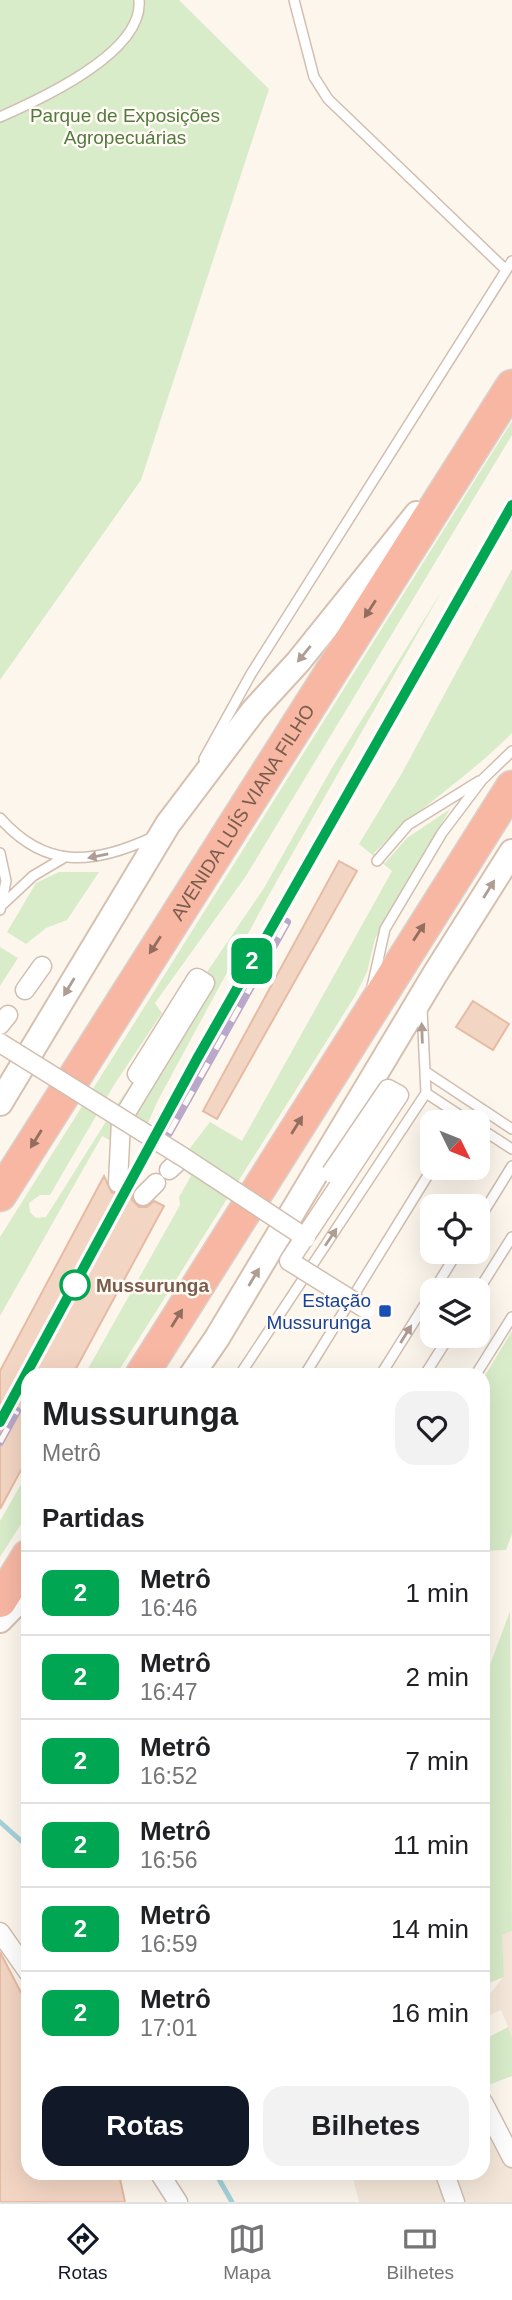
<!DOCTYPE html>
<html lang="pt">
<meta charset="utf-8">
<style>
body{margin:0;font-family:Arial,sans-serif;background:#f2f2f2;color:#202124;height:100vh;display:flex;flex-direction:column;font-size:26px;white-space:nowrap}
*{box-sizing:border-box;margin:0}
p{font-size:23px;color:#757577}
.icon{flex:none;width:38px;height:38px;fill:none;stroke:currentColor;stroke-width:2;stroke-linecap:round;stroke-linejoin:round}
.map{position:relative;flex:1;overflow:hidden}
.drawer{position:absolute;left:21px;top:1368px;width:469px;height:812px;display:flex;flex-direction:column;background:#fff;border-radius:21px;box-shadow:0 7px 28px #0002}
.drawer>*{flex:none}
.badge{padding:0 14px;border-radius:10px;font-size:24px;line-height:46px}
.needle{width:46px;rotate:133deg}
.tools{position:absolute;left:420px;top:1110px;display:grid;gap:14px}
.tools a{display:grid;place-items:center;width:70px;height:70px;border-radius:14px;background:#fff;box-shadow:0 7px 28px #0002;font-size:35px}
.map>.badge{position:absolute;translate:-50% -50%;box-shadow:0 0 0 4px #fff}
h2{padding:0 21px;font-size:26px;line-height:63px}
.round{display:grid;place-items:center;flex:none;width:74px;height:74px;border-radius:21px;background:#f2f2f2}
.headline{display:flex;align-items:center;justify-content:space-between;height:119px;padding:0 21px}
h1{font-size:33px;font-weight:700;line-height:52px}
.cta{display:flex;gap:14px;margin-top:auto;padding:14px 21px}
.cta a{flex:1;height:80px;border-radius:21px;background:#111827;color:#fff;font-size:28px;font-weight:700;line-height:80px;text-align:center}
.cta a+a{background:#f2f2f2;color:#202124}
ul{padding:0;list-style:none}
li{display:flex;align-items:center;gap:21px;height:84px;padding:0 21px;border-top:2px solid #e0e0e0}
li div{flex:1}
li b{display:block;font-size:26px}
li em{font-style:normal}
li .badge{min-width:77px;font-weight:700;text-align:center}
.tabs{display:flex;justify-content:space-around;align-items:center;height:98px;border-top:2px solid #e0e0e0;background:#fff;font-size:19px;color:#757577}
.tabs a{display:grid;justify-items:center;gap:4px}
.tabs .active{color:#111827}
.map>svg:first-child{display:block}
.residential{fill:#f5e8da}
.green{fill:#d8ecc9}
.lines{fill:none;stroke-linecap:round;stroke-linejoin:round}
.stream{stroke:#a5d3da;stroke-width:5}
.building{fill:#f3d5c3;stroke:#e6bba3;stroke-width:2}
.lane-casing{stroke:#d1beb0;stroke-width:12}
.street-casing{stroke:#d1beb0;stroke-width:21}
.secondary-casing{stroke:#d6c0b0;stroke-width:28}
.highway-casing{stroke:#dad1cd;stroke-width:35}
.lane{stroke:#fff;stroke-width:9}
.street{stroke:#fff;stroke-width:18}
.secondary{stroke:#fff;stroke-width:24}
.highway{stroke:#f7b7a3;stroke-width:32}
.rail-casing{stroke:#b9a8c9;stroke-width:8}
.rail{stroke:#fffaf3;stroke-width:5;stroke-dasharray:16;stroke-linecap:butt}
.street-bridge-casing{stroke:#d1beb0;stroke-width:21;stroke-linecap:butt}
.street-bridge{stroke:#fff;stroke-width:18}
.oneway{fill:#936e5e}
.oneway2{fill:#af9d94}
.line-casing{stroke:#fff;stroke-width:16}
.line{stroke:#00a651;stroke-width:10}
.stop-dot{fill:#fff;stroke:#00a651;stroke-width:3.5}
.transit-dot{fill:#1a4fb4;stroke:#fffaf3;stroke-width:2.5}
.labels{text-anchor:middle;stroke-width:5;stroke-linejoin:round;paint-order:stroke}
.park-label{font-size:19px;fill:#537a41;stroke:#fffaf3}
.street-label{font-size:19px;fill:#7a5c4d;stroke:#fffaf3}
.stop-label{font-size:19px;font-weight:bold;fill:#7a5c4d;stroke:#fffaf3;text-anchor:start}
.transit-label{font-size:19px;fill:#164399;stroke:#fffaf3;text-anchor:end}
</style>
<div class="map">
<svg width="512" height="2202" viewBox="0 0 512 2202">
<rect width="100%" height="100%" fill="#fdf6ec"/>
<path class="residential" d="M512,1931V2037L501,2010L483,2018V2003L503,1977L502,1934Z
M483,2107L512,2168V2202H359L352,2174H483Z"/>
<path class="green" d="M0,0H179L269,89L141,480L0,680Z
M512,421V435L246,876L155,1003L162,1013L114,1085L50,1195H40L29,1203L30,1212L36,1218L46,1217L110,1115L264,888L333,766L443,589L270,893L157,1102L141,1140L119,1131L113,1142L102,1136L0,1316V1237Z
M512,569V733C469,777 416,809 374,853L385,863L407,838L450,809L375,939L367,972L355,996L116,1375L84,1376L180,1205L179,1197L191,1176L177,1165L210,1122L242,1141L392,871L359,844L402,773Z
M59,872H99L67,920L46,928L26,944L7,932L36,883Z
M0,947L18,958L0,986Z
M512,1331V1534L506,1550L483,1551V1379Z
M28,1472V1513L0,1557V1521Z
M510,1611L512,1931L502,1935L504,1977L483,1985V1684Z
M508,2027L512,2037V2076L486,2086L483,2040Z"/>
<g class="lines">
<path class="stream" d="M0,1822L28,1847
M216,2174L232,2202"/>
</g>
<path class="building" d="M339,861L357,871L217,1119L203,1111Z
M473,1001L509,1024L493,1050L456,1027Z
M104,1176L112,1193H123L128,1188L133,1191L132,1200L139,1207H147L154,1201L164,1206L72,1376H28V1457L0,1509V1371Z
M0,1952L28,2006V2174H119L125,2202H0Z"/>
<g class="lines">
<defs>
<path id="lane" d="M294,0L314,77L328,99L506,270
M0,117C41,99 144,52 139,0
M204,759L251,674L512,261
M0,818C45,869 92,865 151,838
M0,853L6,881L0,910
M377,861L408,825L479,781
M3,904L33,876L65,857
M372,987L385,929L442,833L482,780L512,751
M426,1072L512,1129
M426,1093L470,1122
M478,1127L512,1149
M478,1221L512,1166
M434,1290L458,1251
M478,1291L512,1237
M239,1376L426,1093L422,1009
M304,1376L433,1167
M380,1376L432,1293
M424,1376L450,1335
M475,1376L512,1317"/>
<path id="street" d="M25,990L42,966
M0,1025L8,1015
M169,1170L183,1157
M118,1183L121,1121L205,983L197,978L137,1074L142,1077L180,1014
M143,1196L156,1183
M0,1932L28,1972
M483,2102L512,2158
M160,2174L178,2202
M445,2174L455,2202"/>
<path id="secondary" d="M0,1103L168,824L254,710L298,662L417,514
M191,1376L217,1338L435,974L512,852
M0,1620L28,1591"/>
<g id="highway">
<path id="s1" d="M0,1195L512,386"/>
<path d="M141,1376L512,787"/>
<path d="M0,1601L28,1556"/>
</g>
</defs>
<use href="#lane" class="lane-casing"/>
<use href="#street" class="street-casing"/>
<use href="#secondary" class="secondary-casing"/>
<use href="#highway" class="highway-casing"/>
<use href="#lane" class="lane"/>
<use href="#street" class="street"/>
<use href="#secondary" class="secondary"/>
<use href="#highway" class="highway"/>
<defs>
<path id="rail" d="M169,1133L287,922
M0,1422L198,1057L512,505
M0,1442L17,1411"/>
</defs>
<use href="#rail" class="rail-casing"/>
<use href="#rail" class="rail"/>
<defs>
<path id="street-bridge" d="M0,1043L183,1157L306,1238
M331,1173L388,1089L399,1095L289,1261L366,1309"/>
</defs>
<use href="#street-bridge" class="street-bridge-casing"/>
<use href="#street-bridge" class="street-bridge"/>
</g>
<defs><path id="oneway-solid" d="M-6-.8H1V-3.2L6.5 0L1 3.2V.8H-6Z" transform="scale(1.75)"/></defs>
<g class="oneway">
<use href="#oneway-solid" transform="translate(370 609) rotate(123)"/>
<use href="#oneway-solid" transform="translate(419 932) rotate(-57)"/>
<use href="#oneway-solid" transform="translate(155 945) rotate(123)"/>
<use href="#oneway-solid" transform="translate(297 1125) rotate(-58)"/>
<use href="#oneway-solid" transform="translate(36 1139) rotate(122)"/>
<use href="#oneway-solid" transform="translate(177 1318) rotate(-58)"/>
</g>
<g class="oneway2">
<use href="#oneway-solid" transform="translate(304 654) rotate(129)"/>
<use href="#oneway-solid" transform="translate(98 856) rotate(169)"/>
<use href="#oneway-solid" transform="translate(489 889) rotate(-58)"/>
<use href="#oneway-solid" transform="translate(69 987) rotate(121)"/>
<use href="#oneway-solid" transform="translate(422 1033) rotate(-92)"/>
<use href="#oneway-solid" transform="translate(331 1237) rotate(-56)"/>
<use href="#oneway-solid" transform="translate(254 1277) rotate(-59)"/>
<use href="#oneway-solid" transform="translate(406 1334) rotate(-58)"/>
</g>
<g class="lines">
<defs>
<path id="line" d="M0,1422L198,1057L512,505"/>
</defs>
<use href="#line" class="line-casing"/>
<use href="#line" class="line"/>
</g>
<circle class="stop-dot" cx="75" cy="1285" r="14"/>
<rect class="transit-dot" x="378" y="1304" width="14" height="14" rx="3.5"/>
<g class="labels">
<g class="park-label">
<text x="125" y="122">Parque de Exposições<tspan x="125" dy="22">Agropecuárias</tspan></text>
</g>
<g class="street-label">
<text dy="7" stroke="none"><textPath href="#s1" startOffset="453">AVENIDA LUÍS VIANA FILHO</textPath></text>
</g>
<g class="stop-label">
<text x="96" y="1292">Mussurunga</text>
</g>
<g class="transit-label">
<text x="371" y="1307">Estação<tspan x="371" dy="22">Mussurunga</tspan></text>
</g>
</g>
</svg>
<div class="tools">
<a><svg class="needle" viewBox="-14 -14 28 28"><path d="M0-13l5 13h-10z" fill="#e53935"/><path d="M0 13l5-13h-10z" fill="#757577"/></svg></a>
<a><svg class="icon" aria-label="locate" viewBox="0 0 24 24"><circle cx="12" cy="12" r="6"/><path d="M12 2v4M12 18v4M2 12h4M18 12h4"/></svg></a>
<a><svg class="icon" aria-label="layers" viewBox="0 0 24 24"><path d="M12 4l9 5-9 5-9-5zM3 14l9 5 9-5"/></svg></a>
</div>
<b class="badge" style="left:252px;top:961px;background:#00a651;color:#fff">2</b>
<section class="drawer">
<div class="headline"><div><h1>Mussurunga</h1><p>Metrô</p></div><a class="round"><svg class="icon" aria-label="heart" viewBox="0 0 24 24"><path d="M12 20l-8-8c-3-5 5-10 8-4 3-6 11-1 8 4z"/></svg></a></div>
<h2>Partidas</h2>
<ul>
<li><span class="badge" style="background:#00a651;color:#fff">2</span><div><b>Metrô</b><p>16:46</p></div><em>1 min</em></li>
<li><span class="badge" style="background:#00a651;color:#fff">2</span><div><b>Metrô</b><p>16:47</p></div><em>2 min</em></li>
<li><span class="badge" style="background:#00a651;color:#fff">2</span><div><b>Metrô</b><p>16:52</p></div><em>7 min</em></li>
<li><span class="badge" style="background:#00a651;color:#fff">2</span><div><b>Metrô</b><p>16:56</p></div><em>11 min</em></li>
<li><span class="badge" style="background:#00a651;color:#fff">2</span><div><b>Metrô</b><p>16:59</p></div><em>14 min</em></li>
<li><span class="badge" style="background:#00a651;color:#fff">2</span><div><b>Metrô</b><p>17:01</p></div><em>16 min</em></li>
</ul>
<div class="cta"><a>Rotas</a><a>Bilhetes</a></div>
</section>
</div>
<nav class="tabs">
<a class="active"><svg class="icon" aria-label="directions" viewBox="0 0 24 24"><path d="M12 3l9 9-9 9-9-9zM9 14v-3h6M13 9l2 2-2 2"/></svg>Rotas</a>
<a><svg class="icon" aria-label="map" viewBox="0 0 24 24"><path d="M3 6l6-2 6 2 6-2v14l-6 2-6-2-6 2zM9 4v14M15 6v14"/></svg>Mapa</a>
<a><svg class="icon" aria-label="tickets" viewBox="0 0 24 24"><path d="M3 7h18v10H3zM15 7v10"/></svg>Bilhetes</a>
</nav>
